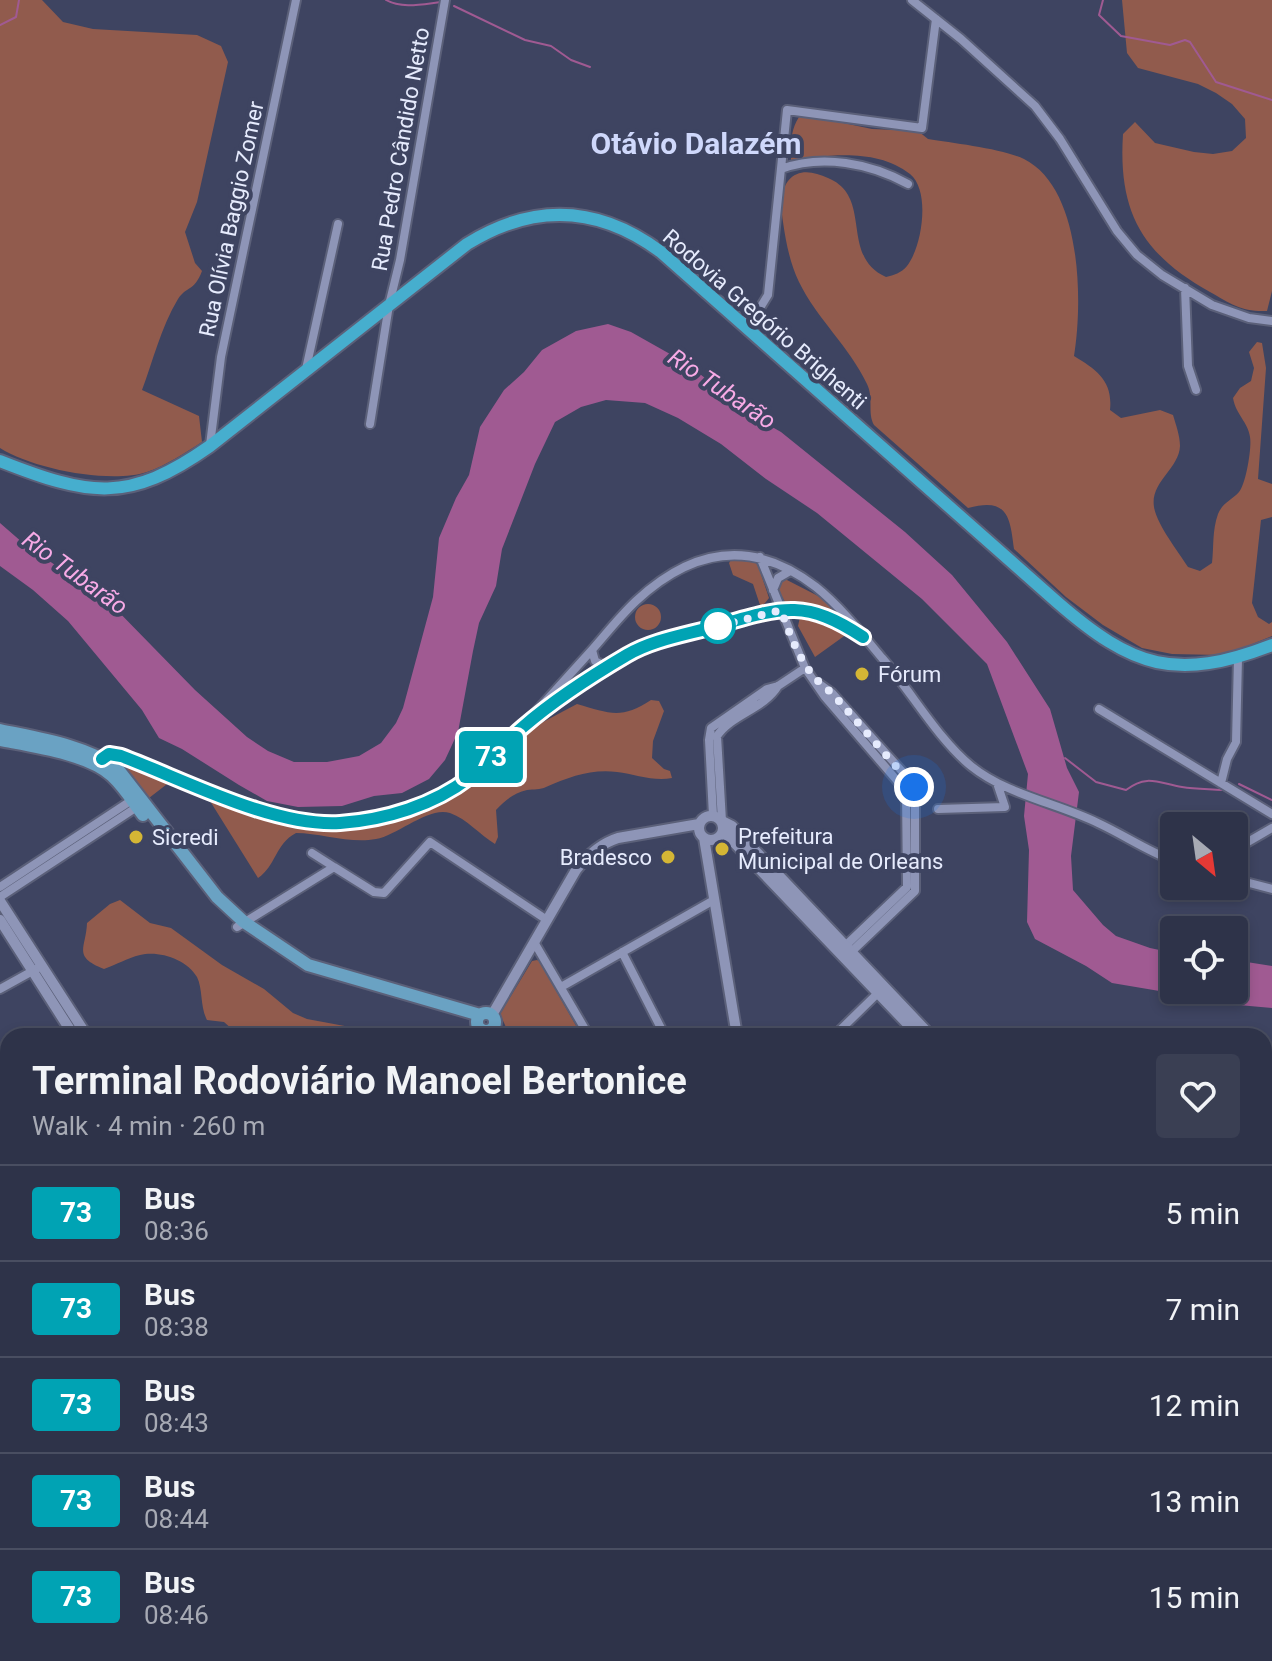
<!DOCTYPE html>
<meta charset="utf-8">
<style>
body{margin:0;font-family:Roboto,sans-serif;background:#3a3f53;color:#f1f3f6;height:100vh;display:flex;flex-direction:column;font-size:30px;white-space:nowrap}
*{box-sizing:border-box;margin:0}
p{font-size:26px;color:#a7aab4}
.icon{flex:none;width:44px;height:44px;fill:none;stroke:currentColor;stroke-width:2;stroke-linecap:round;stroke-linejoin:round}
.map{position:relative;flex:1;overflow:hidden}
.side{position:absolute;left:0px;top:1028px;width:1272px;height:634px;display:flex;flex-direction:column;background:#2e3349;border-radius:24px 24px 0 0;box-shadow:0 4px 12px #0003,0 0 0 2px #494e61}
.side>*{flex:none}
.badge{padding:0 16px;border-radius:6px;font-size:28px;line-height:52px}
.needle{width:52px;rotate:151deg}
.tools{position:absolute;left:1160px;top:812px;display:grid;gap:16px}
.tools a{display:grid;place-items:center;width:88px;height:88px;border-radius:8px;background:#2e3349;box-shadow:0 4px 12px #0003,0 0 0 2px #494e61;font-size:40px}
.you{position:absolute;width:40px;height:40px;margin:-20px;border:6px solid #fff;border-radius:50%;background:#1a73e8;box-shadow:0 0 0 12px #1a73e833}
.map>.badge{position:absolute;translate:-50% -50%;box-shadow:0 0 0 4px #fff}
.round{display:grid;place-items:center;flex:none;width:84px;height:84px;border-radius:8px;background:#3a3f53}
.headline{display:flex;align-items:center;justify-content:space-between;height:136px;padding:0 32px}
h1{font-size:38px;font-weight:700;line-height:60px}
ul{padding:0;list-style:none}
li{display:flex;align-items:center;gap:24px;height:96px;padding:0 32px;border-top:2px solid #494e61}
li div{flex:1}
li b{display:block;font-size:30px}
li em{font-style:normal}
li .badge{min-width:88px;font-weight:700;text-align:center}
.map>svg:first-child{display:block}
.green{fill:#915b4d}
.water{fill:#a05a92}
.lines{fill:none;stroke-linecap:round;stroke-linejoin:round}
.stream{stroke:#a05a92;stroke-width:2}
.minor-casing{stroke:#5b6079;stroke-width:12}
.tertiary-casing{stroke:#5b6079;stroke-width:14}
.secondary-casing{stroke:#5b6079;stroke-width:16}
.primary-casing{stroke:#5b6079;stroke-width:16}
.minor{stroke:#8e95b7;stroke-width:8}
.tertiary{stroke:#8e95b7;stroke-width:10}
.secondary{stroke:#6aa2c3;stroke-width:12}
.primary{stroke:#46aece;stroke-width:12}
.line-casing{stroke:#fff;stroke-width:18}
.line{stroke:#00a3b4;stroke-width:12}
.walk{stroke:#e6ebfd;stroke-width:8;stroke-dasharray:0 14.4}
.stop-dot{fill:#fff;stroke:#00a3b4;stroke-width:4}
.poi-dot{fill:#d4b635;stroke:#3e4461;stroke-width:3}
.labels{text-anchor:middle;stroke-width:8;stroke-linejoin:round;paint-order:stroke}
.street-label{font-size:22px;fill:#e6ebfd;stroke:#3e4461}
.poi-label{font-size:22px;fill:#e6ebfd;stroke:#3e4461;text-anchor:start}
.water-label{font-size:24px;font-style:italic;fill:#f7aae6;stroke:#3e4461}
.district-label{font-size:30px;font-weight:bold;fill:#cfd8fb;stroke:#3e4461}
</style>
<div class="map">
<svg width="1272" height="1661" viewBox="0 0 1272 1661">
<rect width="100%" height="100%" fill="#3e4461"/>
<path class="green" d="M0,0H42L63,22L93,29L197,35L221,46L228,62L197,202L185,232L195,263L202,271C194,292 186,286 178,299C161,327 153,361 142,390L199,416L202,442C185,453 167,465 147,472C110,484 33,469 0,448Z
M1122,0H1272V291L1267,311C1242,312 1231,304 1210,292C1142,254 1118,212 1123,134L1135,122L1155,143L1194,152L1213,154L1232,151L1246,138L1245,119L1232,104L1216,93L1198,84L1138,68L1127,53Z
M810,116L872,129L918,131L928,139C953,143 1004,149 1024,159C1082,188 1083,302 1074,356C1097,370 1113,381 1110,410L1121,418L1160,410L1173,415C1176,425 1180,436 1180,446C1179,469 1150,482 1154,507C1157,525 1178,551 1188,567L1200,571L1212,563C1214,546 1212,531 1218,514C1223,502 1232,500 1239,492C1246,484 1252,447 1250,437C1248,422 1236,415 1233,398L1240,388L1251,381L1254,368L1249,352L1257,342L1262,343L1266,368L1258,479L1272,484V517L1261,520L1252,603L1258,617L1269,624L1272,622V636L1233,652L1219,655L1172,654L1142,648L1103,625L1066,597L1014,549C1010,517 1008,497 968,508L874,425C867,413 874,398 867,384C849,346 817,319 799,282C790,263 786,243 783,222C781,210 780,191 788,181C799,168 814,172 828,178C874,197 839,256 886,277C894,275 901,273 907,266C922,247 931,191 910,174C877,148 829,155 791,160C791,144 790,131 799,117Z
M751,559L758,565L769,598L761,608L753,584L733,575L729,563L731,560Z
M785,579L822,598L848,623L819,608L787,606L777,587Z
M635 617a13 13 0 1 1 26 0a13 13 0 1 1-26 0Z
M805,614L835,625L847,634L815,657L798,626L800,617Z
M651,700L659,701L664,711L653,741L652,758L664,769L670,771L672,778C654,782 635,774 617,772C590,769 570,777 546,787C540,790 534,789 527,790C514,793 505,800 496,810L498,837L495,844C480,835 467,819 450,813C429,806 398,835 376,839C350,844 321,833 296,833C275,844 276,866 258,878L205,793L296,825L343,828L380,824L403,815L466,784L506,754L528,730L577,704C609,713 621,720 651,700Z
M117,761L171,781L149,798Z
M120,900L150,923L171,928L222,965L264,989L293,1013L307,1019L377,1032L386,1036H233V1030L224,1022L207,1020C200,1007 203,989 197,977C187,959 158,950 140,955C127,958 116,965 104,969C72,956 86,949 87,923L110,904Z
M537,960L539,961L582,1036H510L500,1014L532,961Z
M1264,1060L1272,1061V1176L1264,1175Z
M1264,1177L1272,1178V1283L1264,1275Z
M829,1654H863L868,1661H825Z"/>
<path class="water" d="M608,324L631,332L686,363L753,416L781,432L905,532L952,575L1007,642L1050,709L1067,768L1079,792L1071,856L1073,890L1103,925L1116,936L1150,948L1174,953V990H1234V960L1272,966V1008L1205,1002L1189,996L1112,983L1086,966L1035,939L1027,922L1029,850L1024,816L1028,774L987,664L922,599L817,513L766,479L721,444L678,418L645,403L606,400L581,407L555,422L535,464L502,549L496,586L479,623L473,651L458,732L445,760L429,779L402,793L374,796L342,806L298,807L267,801L239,785L182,749L159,738L142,710L68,621L33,590L0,566V523L23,543L109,602L195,690L247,737L268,751L294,762H327L359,756L381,743L396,723L403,708L433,597L439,538L456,498L469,475L480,427L504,390L524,372L542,350L576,331Z"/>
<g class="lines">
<path class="stream" d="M386,0C402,9 423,4 441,2
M1103,0L1099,15L1121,36L1170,45L1185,40L1190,42L1216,82L1272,100
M454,6L525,40L551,46L571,60L590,67
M0,25L16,17L19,0
M1065,758L1096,782L1126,790C1147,774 1158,783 1182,787C1195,789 1209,789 1222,790
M1239,784L1272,800"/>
<defs>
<path id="minor" d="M912,0L961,39L1035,106L1060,139L1117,231L1137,255L1162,275L1212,305L1249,318L1272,321
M781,169C822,154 870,163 908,184
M1185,288L1188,366L1196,390
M741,322L760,308L768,295L787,110L922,128L936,19
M306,369L338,224
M370,424L389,305L400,260L445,0
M210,445L221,357L296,0
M760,557L805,668L825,697L906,791L907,887L842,949
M773,590L778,578L790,571
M592,650L595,661L607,667
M818,683L832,693L907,777L915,791V891L848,955
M1099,709L1272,814
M534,714C553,693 572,672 591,651C606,634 620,616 636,601C693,548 753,538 816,587C841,607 862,634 882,658C911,691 937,738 971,766C1007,795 1057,803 1098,823C1124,835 1147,851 1174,861
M102,759L109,754L121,756C185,780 273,826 340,823C385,820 434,805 469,777C488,761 504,743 523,727C553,701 593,675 627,655C654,639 690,634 720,625C782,607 806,599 863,637
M1221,783L1227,759L1236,742L1238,658
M938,809L1005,807L997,783
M713,815L709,740L711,728L767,689L778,686L805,668
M722,821L717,736C732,714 764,709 778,686
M1234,850L1272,828
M312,853L334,867
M1234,879L1272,889
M0,887L135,798
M0,897L140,805
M237,927L334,867L374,892L384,893L430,842L547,920
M534,942L589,1036
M622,952L665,1036
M561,987L714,900
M0,989L38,968
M834,1036L881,990
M1264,1052L1272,1053
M0,1116L8,1111
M0,1194L8,1209
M0,1220L8,1215
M0,1314L8,1310
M1264,1380L1272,1372
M0,1408L8,1402
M0,1445L8,1448
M0,1463L8,1473
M1264,1572L1272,1567
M0,1601L8,1616
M0,1654L8,1650
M114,1654L118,1661
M279,1654L308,1661
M540,1654L542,1661
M595,1654L597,1661
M658,1654L660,1661
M712,1654L713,1661
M1028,1654L1033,1661
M1186,1654L1195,1661
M179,1661L192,1654
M481,1661L512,1654
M1172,1661L1184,1654"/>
<path id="tertiary" d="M699 828a12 12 0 1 1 24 0a12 12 0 1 1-24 0Z
M722,821L732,826L931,1036
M723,831L919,1036
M704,838L737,1036
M0,901L87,1036
M0,920L74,1036
M492,1015L576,870C587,856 602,843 618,838L699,824
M477,1036L482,1029
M1264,1595L1272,1603
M871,1654L877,1661"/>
<path id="secondary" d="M0,730C37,738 85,745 117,768L217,897L244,922L308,965L480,1015
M0,740C31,746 89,754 112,776C124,787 133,802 143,815
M477 1022a9 9 0 1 1 18 0a9 9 0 1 1-18 0Z
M814,1661L818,1654"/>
<path id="primary" d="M0,461C89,496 128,504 210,446L467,244C533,203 598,205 661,252L1057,602C1133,668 1176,682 1272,645"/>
</defs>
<use href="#minor" class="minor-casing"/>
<use href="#tertiary" class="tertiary-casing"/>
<use href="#secondary" class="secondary-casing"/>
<use href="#primary" class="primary-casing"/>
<use href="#minor" class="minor"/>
<use href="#tertiary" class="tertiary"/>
<use href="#secondary" class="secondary"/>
<use href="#primary" class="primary"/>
</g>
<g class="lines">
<defs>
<path id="line" d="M102,759L109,754L121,756C185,780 273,827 340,823C385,820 434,805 470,777C488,761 504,743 523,727C553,701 593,675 627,655C654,639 690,634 720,625C782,607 806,599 863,637"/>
</defs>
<use href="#line" class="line-casing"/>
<use href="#line" class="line"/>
<path class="walk" d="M718,626L712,628L781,610C793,643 803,672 832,693L914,787"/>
</g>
<circle class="stop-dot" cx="718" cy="626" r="16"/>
<g class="poi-dot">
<circle cx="862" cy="674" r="8"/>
<circle cx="136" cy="837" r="8"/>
<circle cx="722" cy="849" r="8"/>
<circle cx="668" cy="857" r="8"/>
</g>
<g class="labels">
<g class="street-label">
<text transform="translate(400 149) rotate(-80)" y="8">Rua Pedro Cândido Netto</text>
<text transform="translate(231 219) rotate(-78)" y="8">Rua Olívia Baggio Zomer</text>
<text transform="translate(765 319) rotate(41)" y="8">Rodovia Gregório Brighenti</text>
</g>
<g class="poi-label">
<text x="878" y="682">Fórum</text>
<text x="738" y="844">Prefeitura<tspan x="738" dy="25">Municipal de Orleans</tspan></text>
<text x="152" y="845">Sicredi</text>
<text x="652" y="865" text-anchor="end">Bradesco</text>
</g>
<g class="water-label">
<text transform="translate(722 389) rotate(34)" y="8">Rio Tubarão</text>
<text transform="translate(75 573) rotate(36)" y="8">Rio Tubarão</text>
</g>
<g class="district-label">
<text x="696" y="154">Otávio Dalazém</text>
</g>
</g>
</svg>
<div class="tools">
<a><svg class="needle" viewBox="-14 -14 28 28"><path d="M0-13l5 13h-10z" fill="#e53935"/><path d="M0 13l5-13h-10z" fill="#a7aab4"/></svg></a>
<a><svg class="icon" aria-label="locate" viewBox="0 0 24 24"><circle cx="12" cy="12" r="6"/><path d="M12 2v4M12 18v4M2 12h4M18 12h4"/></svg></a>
</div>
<div class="you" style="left:914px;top:787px"></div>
<b class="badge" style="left:491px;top:757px;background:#00a3b4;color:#fff">73</b>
<section class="side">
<div class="headline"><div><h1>Terminal Rodoviário Manoel Bertonice</h1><p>Walk · 4 min · 260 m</p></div><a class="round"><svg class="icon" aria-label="heart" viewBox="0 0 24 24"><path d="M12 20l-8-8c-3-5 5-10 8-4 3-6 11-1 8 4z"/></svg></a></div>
<ul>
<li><span class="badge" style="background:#00a3b4;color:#fff">73</span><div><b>Bus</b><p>08:36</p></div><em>5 min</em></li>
<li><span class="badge" style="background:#00a3b4;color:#fff">73</span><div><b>Bus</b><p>08:38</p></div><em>7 min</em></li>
<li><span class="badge" style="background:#00a3b4;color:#fff">73</span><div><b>Bus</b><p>08:43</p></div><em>12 min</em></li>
<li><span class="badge" style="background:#00a3b4;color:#fff">73</span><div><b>Bus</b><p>08:44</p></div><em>13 min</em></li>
<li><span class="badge" style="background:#00a3b4;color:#fff">73</span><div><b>Bus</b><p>08:46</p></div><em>15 min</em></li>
</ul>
</section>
</div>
